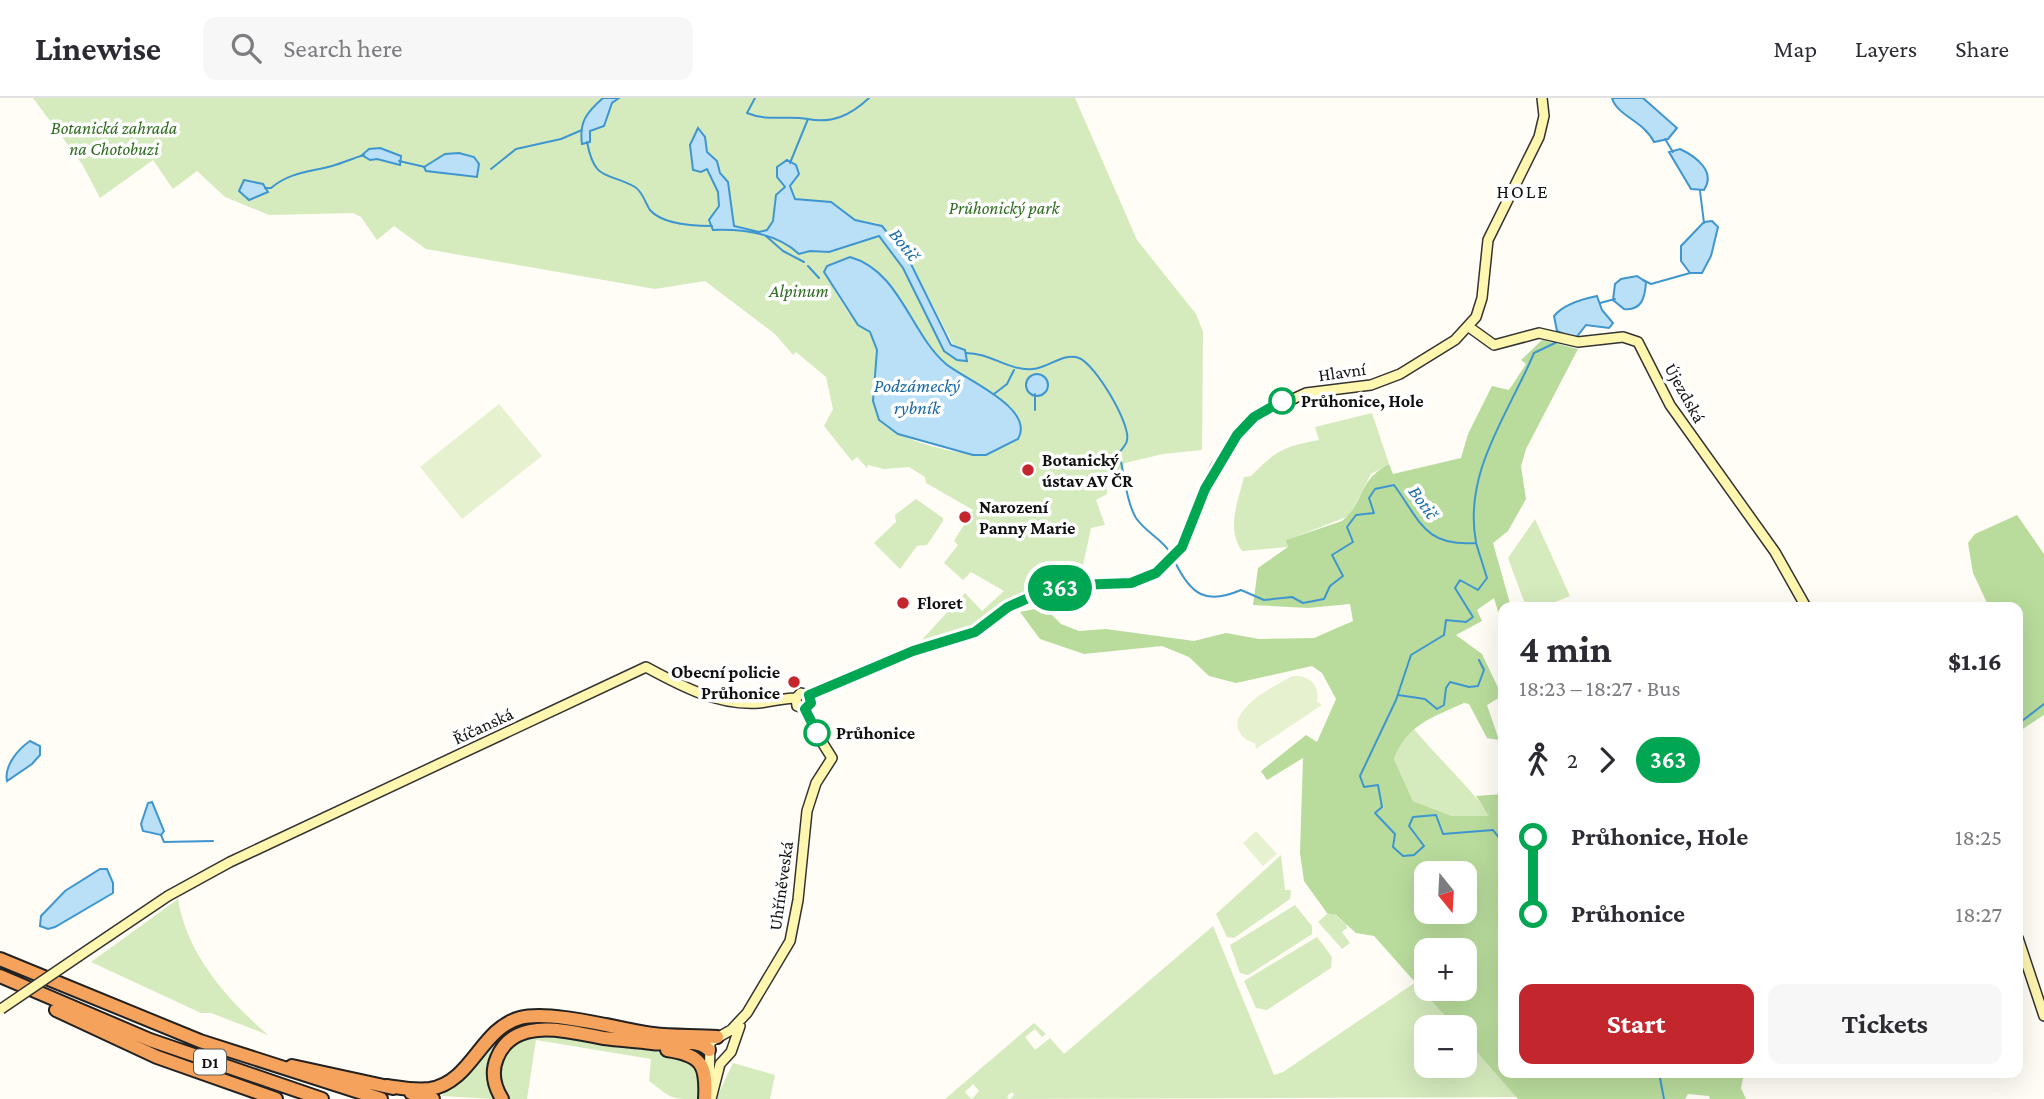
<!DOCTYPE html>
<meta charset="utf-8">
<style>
body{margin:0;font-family:"Crimson Pro",serif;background:#f7f7f7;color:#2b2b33;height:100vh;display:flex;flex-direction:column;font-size:26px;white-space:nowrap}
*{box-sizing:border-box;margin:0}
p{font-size:23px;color:#7c7c81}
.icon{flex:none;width:38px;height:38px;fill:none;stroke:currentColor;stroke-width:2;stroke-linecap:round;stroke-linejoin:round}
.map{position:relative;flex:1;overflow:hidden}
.sheet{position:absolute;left:1498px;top:504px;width:525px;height:476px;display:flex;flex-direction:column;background:#fff;border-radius:14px;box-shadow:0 7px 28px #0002}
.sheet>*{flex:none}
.badge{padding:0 14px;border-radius:23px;font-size:24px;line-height:46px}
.needle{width:46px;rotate:162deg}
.tools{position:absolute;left:1414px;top:763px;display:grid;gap:14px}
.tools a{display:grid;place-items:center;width:63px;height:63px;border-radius:14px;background:#fff;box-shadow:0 7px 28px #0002;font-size:35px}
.map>.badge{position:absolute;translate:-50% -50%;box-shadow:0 0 0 4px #fff}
.legs{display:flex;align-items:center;gap:10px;height:77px;padding:0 21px;font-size:23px}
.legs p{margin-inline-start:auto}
.head{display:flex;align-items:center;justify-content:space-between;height:119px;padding:0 21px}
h1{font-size:38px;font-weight:700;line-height:52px}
.button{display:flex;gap:14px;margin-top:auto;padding:14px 21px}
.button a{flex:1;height:80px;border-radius:14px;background:#c4262e;color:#fff;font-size:28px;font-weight:700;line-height:80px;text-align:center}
.button a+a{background:#f7f7f7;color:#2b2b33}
ul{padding:0 21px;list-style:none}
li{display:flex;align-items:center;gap:24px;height:77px;font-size:26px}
li i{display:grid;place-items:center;width:10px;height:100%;margin:0 9px;background:currentColor}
li i::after{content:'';width:18px;height:18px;margin:-9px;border:5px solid;border-radius:50%;background:#fff}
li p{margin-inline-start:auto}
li:first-child i{background:linear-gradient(#0000 50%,currentColor 0)}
li:last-child i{background:linear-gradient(currentColor 50%,#0000 0)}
header{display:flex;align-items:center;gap:42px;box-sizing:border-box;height:98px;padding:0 35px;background:#fff;border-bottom:2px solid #e1e1e2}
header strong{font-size:33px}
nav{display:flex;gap:38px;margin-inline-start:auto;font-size:24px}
.search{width:490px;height:63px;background:#f7f7f7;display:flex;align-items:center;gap:18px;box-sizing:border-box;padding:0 24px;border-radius:14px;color:#7c7c81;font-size:26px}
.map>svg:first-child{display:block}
.green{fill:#d5ebbd;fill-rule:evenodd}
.forest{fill:#b9dc9c;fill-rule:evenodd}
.pitch{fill:#e6f2cf}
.water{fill:#b9e0f7;stroke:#3f96cf;stroke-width:2}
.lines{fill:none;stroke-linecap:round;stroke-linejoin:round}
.stream{stroke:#3f96cf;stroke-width:2}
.secondary-casing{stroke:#333;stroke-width:12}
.highway-casing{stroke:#222;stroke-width:16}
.secondary{stroke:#fff6b0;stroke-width:9}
.highway{stroke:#f5a25d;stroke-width:12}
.secondary-bridge-casing{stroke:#333;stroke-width:12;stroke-linecap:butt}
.secondary-bridge{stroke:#fff6b0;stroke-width:9}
.line-1-casing{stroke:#fff;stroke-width:16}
.line-1{stroke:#00a651;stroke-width:10}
.stop-1-dot{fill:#fff;stroke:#00a651;stroke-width:3.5}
.poi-dot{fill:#c4262e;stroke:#fff;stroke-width:2.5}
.labels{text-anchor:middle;stroke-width:7;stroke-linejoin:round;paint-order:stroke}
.shield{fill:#fff;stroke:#585858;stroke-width:2}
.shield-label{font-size:16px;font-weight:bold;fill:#111}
.park-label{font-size:18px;font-style:italic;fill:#2f6b1f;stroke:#fff}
.street-label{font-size:18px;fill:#111;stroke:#fff}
.stop-label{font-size:18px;font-weight:bold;fill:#111;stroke:#fff;text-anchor:start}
.poi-label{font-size:18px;font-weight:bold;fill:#111;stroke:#fff;text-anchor:start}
.neighbourhood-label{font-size:19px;letter-spacing:2px;fill:#111;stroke:#fff}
.water-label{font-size:19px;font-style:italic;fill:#1768a6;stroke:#fff}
</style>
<header>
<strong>Linewise</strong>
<div class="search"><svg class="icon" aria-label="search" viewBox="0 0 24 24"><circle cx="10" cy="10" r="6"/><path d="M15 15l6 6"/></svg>Search here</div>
<nav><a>Map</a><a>Layers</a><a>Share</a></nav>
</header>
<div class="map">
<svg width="2044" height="1001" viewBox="0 0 2044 1001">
<rect width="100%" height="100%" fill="#fffdf5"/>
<path class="green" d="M33,0H1075L1137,142L1196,216L1203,234L1202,352L1163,356L1125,365L1120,374L1106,377L1107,396L1096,402L1105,427L1091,430L1080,482L1029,495L1008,503L988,522L963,535L917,547L965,495L982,513L1004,493L971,474L963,482L944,465L958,447L954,443L973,412L926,385L925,379L909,369L884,371L868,367L867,370L857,359L852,363L824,328L833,311L826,279L796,254L793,257L775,236L705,183L655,191L426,151L394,128L377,142L361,119L353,115L269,117L225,99L197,73L173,91L153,62L100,100L82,66ZM705,39L707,54L728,84L734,128H713L709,122C726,108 717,87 707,70L693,71L691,41ZM795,78L790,88L795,101L831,104L855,122L877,125L908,160L955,250L945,253L903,170L879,138L829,154L810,153L799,156L778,140L769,138L767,132L773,123L776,97L785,89L780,84ZM868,166C883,180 896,194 907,212C919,230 928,250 945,265C968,285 1021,299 1021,336C1011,344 996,355 984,356C962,359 889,340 879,321C865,294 887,261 870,236C867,232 862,230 858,226C846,213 833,192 828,175Z
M1372,315L1389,366L1371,376L1349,418L1287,442L1288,449L1242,453C1226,431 1238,403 1244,379L1251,378C1275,353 1285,348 1319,342L1315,329Z
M916,401L943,420V423L927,447L917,448L900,471L874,445L896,424L895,417Z
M1535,421L1570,498L1543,509H1526L1508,460Z
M1413,630C1438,660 1469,688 1490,718H1452L1413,703L1394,661L1401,643Z
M1281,757L1285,792H1291L1290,801L1234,840L1227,839L1216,816Z
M178,801C187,857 227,901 268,937L211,915H201L91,864Z
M1295,807L1312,828V836L1248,877L1240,875L1230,847Z
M1330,813L1346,826L1347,830L1342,834L1350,845L1342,851L1318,824Z
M1213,828L1274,977L1283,974L1416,884L1456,929H1426V968H1465V939L1519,999L1010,1001L1014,997L1012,994L1007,998L1009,1001H972L979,993L973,986L965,994L971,1001H945L1034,925L1046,936L1042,939L1035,931L1025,939L1035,952L1050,940L1064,956Z
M1317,839L1332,859L1331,870L1267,912L1256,910L1244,883Z
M521,929C490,946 482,970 494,1001L442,998C447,989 460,986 468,978C487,960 495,939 521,929Z
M547,936L683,958L701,974L700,1001C667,1001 674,1001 649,983L651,961L536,942L527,1001H506C486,957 506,944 547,936Z
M733,965L775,977L770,1001H716Z"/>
<path class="forest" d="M1542,242L1578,251L1526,351L1521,368L1526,401L1508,433L1493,445L1511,509H1503V530L1494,500L1477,512L1482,523L1456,537L1482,556L1502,598L1487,607L1499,642L1487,640L1469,606L1464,605C1433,619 1406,627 1394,661L1413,703L1452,718H1489L1476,698L1503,696V975H1744L1741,990L1746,1001H1710L1709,998L1688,996L1685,1001H1518L1465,940V929H1455L1374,838L1356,835L1336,817L1327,815L1304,783L1300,755L1303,660L1267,682L1261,673L1306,637L1317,644L1336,601L1322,575L1312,568L1236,585L1209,578L1189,559L1162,548L1084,556L1040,541L1020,514L1044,509L1061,526L1079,533L1106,531L1194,543L1226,535L1259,541L1314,540L1353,523L1350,506L1308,510L1253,507L1258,470L1288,449L1286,442L1342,423C1365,404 1357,383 1389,366L1393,376L1461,360L1468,336L1492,288L1509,292L1526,266L1521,262ZM1426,775H1465V814H1426ZM1426,852H1465V891H1426Z
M2017,417L2044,456V617L2018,634V509H1989L1973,475L1968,445L1975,436Z"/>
<path class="pitch" d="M499,306L542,358L462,421L420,369Z
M1293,578C1309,577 1320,587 1317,603L1322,607L1256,651L1255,645C1247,643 1241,639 1238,631C1232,609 1277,586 1293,578Z
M1256,733L1277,756L1263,768L1243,745Z"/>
<path class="water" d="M603,0H619L612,5L604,28L590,33V44L582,46C579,24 586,15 603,0Z
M1612,0H1643L1677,30L1668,41L1654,44C1644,23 1617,18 1612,0Z
M698,30L705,39L707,54L717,63L720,75L728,84L734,128L759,134L767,132L773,123L776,97L785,89L777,79V69L787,62L796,67L799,76L790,88L795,101L831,104L855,122L882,128L908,160L951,247L965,252L967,263L957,262L944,253L903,170L879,138L829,154L810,153L799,156C777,135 743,131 713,132L709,122L719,108L718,94L707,71L701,74L693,72L690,47Z
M380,50L401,58L400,67L377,61L370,62L362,57L369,51Z
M1680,51C1697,59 1716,74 1704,92L1691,91L1669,54Z
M459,55L474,59L479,66L477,79L426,73L424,69L445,56Z
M244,82L263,86L268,94L249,102L239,93Z
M1712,123L1718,129L1711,158L1702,175H1690L1681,163V148L1704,124Z
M850,159C900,173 910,235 946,266C964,281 1036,310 1018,341L986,357H973L898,336L879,322L873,303L877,252L870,234L858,227L824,174L827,168Z
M1637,178L1646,184C1645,199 1642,213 1624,211L1613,202L1615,186L1621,181Z
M1597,198L1602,212L1613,225L1609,230L1586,227L1575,241L1557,233L1554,218C1564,206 1582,201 1597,198Z
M1026 287a11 11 0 1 1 22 0a11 11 0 1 1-22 0Z
M30,643L40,648V657L32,666L7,683C4,668 18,651 30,643Z
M152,704L164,733L161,737L143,733L141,726L148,705Z
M100,771H107L113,785V795L55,829L48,831L40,828L41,818L65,793Z"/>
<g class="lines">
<path class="stream" d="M755,0L747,15C769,24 785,17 808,21L790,65
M808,21C832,26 851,17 869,0
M1665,41L1673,54
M587,44C595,85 607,73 635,89C643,94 645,105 650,112C663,127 694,128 712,128
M399,63L425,69
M491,71L516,51L561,41L582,32
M265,90H271C290,74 310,74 332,68C343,65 353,60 364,57
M1700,93L1704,125
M766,138L783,153L804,164
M808,168L819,180
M1643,182L1651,186L1690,175
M1600,205L1615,201
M966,255C991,255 1008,273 1033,271C1048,270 1064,254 1079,260C1095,266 1131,326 1127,342C1127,346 1122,351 1119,355C1124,374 1126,403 1136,420C1146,435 1163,441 1171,456
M994,296L1007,286L1014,272
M1035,312V296
M1476,444C1463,374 1508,317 1534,255L1557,244
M1175,464C1191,497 1206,507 1241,492L1264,502L1292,499L1303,505L1324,501L1330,488L1343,478L1332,457L1353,444L1347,429L1356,417L1374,415L1369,400L1375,391L1394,387C1420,422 1424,449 1476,445L1487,480L1478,492L1460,482L1455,490L1473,519L1466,524L1446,522L1444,537L1411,557L1396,602L1360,678L1364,689L1378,687L1382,709L1375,715L1395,736L1393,749L1403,758L1414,757L1424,748L1409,728L1413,719L1436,717L1443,736L1493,732L1503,745
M1398,597L1425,601L1437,611L1444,607L1446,590L1450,584L1469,589L1478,588L1484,572L1479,562
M2018,626L2044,606
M161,737L164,744L213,743
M1659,975L1664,1001"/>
<defs>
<path id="secondary" d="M1469,229L1494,247L1539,235L1578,244L1623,239L1638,244L1670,307L1775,454L1806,509
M796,600L801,595L809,597L913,553L967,537L1011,508L1035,497L1076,487L1121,486L1149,479L1166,467L1182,449L1215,370L1237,337L1254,319L1306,295L1371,287L1400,276L1455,242L1476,219L1482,200L1488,142L1539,39L1544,18L1542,0
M2018,840L2044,918
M79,858L168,798L230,764L646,569C681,588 718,608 759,605C771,604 783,600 796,600
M709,993L710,944L731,932L747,915L790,843L798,802L807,713L816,685L832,660L810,625L805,611L797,608L796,600
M711,1001L720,966L731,954L740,928"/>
<path id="highway" d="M0,861L200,943L381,1001
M0,878L150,942L322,1001
M56,912L157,959L276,1001
M667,952C702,957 707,967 705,1001
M292,968L393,990
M387,988C401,990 416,993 430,991C472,984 480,931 520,920C551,912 619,931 653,936C674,939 696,937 717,939
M411,995L433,1001
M502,1001C494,988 491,974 497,960C514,917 570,934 604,940C620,942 636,943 652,945C669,948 697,939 709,952"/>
</defs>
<use href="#secondary" class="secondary-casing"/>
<use href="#highway" class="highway-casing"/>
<use href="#secondary" class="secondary"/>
<use href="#highway" class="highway"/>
<defs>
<path id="secondary-bridge" d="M1,911L79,858"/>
</defs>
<use href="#secondary-bridge" class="secondary-bridge-casing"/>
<use href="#secondary-bridge" class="secondary-bridge"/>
</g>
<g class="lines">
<defs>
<path id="line-1" d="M817,635L805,611L811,605L809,597L913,553L975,534L1008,509L1035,497L1076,487L1131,485L1156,475L1182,449L1205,391L1237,337L1254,319L1282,303"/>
</defs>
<use href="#line-1" class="line-1-casing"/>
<use href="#line-1" class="line-1"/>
</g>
<g class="stop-1-dot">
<circle cx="1282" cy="303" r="12"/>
<circle cx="817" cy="635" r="12"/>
</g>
<g class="poi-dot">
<circle cx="1028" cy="372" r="7"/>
<circle cx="965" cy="419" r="7"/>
<circle cx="903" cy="505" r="7"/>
<circle cx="794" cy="584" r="7"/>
</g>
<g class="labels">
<rect class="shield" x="194" y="951.5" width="32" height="25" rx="5"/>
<g class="shield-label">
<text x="210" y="970">D1</text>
</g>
<g class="park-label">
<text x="114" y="36">Botanická zahrada<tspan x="114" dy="21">na Chotobuzi</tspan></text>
<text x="1004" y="116">Průhonický park</text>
<text x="799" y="199">Alpinum</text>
</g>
<g class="street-label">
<text transform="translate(1342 274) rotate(-8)" y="6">Hlavní</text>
<text transform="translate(1685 295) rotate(61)" y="6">Újezdská</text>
<text transform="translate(483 628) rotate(-25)" y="6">Říčanská</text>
<text transform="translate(781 788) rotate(-82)" y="6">Uhříněveská</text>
</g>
<g class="stop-label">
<text x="1301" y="309">Průhonice, Hole</text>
<text x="836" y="641">Průhonice</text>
</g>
<g class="poi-label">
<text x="1042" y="368">Botanický<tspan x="1042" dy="21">ústav AV ČR</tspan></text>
<text x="979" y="415">Narození<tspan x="979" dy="21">Panny Marie</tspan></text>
<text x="917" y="511">Floret</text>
<text x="780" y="580" text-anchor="end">Obecní policie<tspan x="780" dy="21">Průhonice</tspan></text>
</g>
<g class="neighbourhood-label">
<text x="1523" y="100">HOLE</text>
</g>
<g class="water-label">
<text transform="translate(905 146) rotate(51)" y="7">Botič</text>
<text x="917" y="294">Podzámecký<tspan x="917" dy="22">rybník</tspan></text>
<text transform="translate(1424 404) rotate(54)" y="7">Botič</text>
</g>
</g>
</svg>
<div class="tools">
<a><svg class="needle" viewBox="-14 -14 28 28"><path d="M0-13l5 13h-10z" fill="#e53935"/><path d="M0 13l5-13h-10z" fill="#7c7c81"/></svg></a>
<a>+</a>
<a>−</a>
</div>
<b class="badge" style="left:1060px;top:490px;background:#00a651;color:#fff">363</b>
<section class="sheet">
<div class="head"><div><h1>4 min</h1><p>18:23 – 18:27 · Bus</p></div><b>$1.16</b></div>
<div class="legs"><svg class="icon" aria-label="walk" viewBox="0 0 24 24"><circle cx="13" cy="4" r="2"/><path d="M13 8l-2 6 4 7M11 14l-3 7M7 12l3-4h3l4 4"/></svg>2<svg class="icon" aria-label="forward" viewBox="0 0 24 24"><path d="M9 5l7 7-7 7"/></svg><b class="badge" style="background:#00a651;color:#fff">363</b></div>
<ul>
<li><i style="color:#00a651"></i><b>Průhonice, Hole</b><p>18:25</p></li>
<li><i style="color:#00a651"></i><b>Průhonice</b><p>18:27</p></li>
</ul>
<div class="button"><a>Start</a><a>Tickets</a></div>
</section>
</div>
